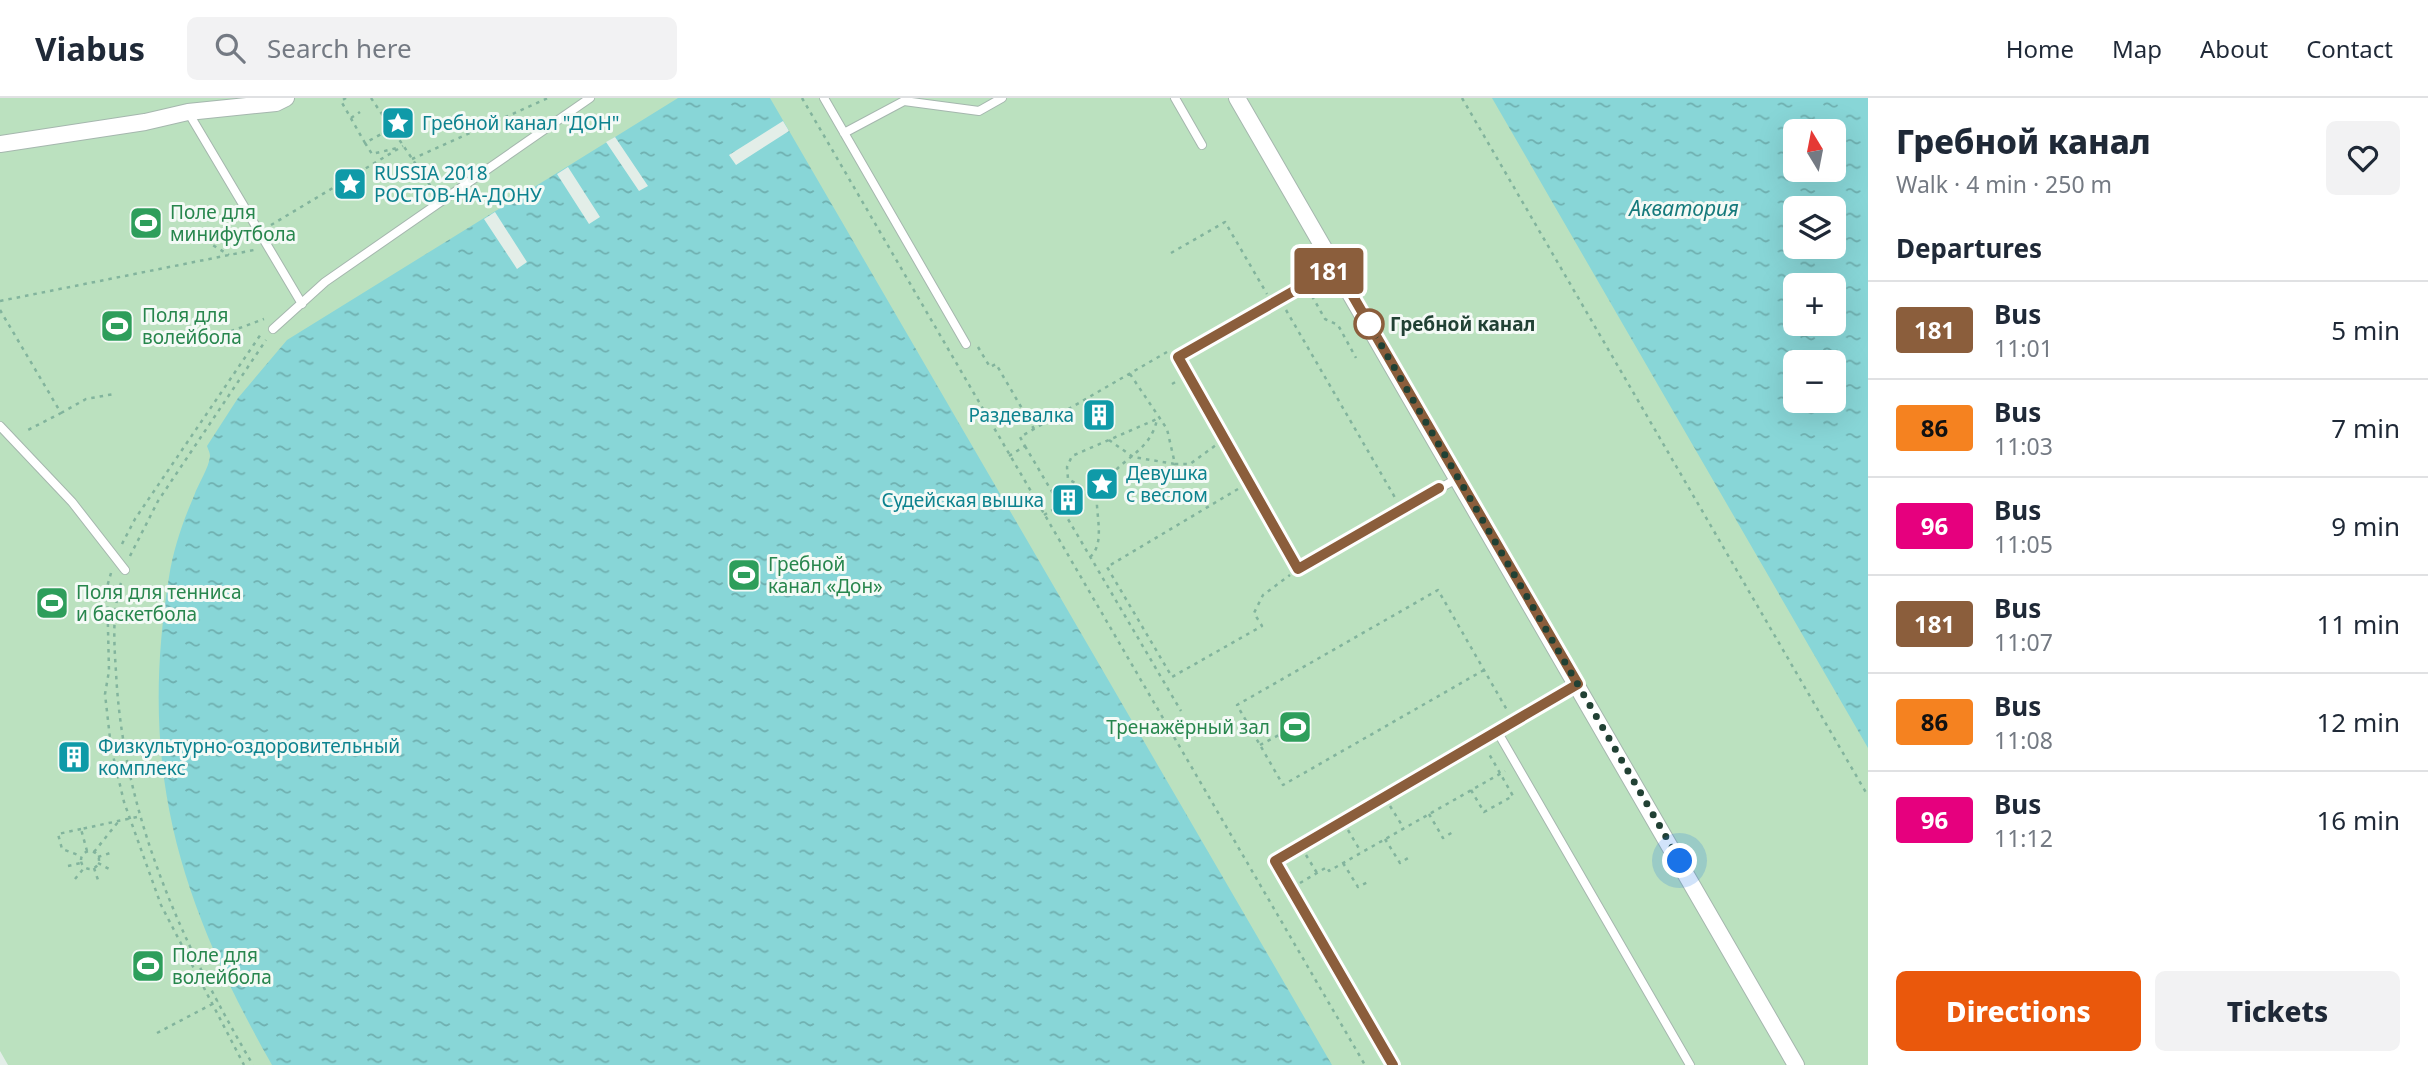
<!DOCTYPE html>
<meta charset="utf-8">
<style>
body{margin:0;font-family:"Noto Sans",sans-serif;background:#f2f2f3;color:#1f2937;height:100vh;display:flex;flex-direction:column;font-size:26px;white-space:nowrap}
*{box-sizing:border-box;margin:0}
p{font-size:23px;color:#747a83}
.icon{flex:none;width:38px;height:38px;fill:none;stroke:currentColor;stroke-width:2;stroke-linecap:round;stroke-linejoin:round}
.map{position:relative;flex:1;overflow:hidden}
.panel{display:flex;flex-direction:column;background:#fff;width:560px}
.panel>*{flex:none}
.badge{padding:0 14px;border-radius:5px;font-size:24px;line-height:46px}
.needle{width:46px;rotate:350deg}
.buttons{position:absolute;left:1783px;top:21px;display:grid;gap:14px}
.buttons a{display:grid;place-items:center;width:63px;height:63px;border-radius:10px;background:#fff;box-shadow:0 7px 28px #0002;font-size:35px}
.you{position:absolute;width:35px;height:35px;margin:-18px;border:5px solid #fff;border-radius:50%;background:#1a73e8;box-shadow:0 0 0 10px #1a73e833}
.map>.badge{position:absolute;translate:-50% -50%;box-shadow:0 0 0 4px #fff}
h2{padding:0 28px;font-size:26px;line-height:63px}
.round{display:grid;place-items:center;flex:none;width:74px;height:74px;border-radius:10px;background:#f2f2f3}
.head{display:flex;align-items:center;justify-content:space-between;height:119px;padding:0 28px}
h1{font-size:33px;font-weight:800;line-height:52px}
.primary-button{display:flex;gap:14px;margin-top:auto;padding:14px 28px}
.primary-button a{flex:1;height:80px;border-radius:10px;background:#ea580c;color:#fff;font-size:28px;font-weight:800;line-height:80px;text-align:center}
.primary-button a+a{background:#f2f2f3;color:#1f2937}
ul{padding:0;list-style:none}
li{display:flex;align-items:center;gap:21px;height:98px;padding:0 28px;border-top:2px solid #e0e1e3}
li div{flex:1}
li b{display:block;font-size:26px}
li em{font-style:normal}
li .badge{min-width:77px;font-weight:700;text-align:center}
header{display:flex;align-items:center;gap:42px;box-sizing:border-box;height:98px;padding:0 35px;background:#fff;border-bottom:2px solid #e0e1e3}
header strong{font-size:33px}
nav{display:flex;gap:38px;margin-inline-start:auto;font-size:24px}
.search{width:490px;height:63px;background:#f2f2f3;display:flex;align-items:center;gap:18px;box-sizing:border-box;padding:0 24px;border-radius:10px;color:#747a83;font-size:26px}
main{display:flex;flex:1;min-height:0}
.map>svg:first-child{display:block}
.park{fill:#bbe1bf;fill-rule:evenodd}
.water{fill:url(#water-ripples);fill-rule:evenodd}
.pier{fill:#e3eee8}
.lines{fill:none;stroke-linecap:round;stroke-linejoin:round}
.lane-casing{stroke:#a5b7ae;stroke-width:10}
.street-casing{stroke:#a5b7ae;stroke-width:18}
.path{stroke:#82b49d;stroke-width:2.5;stroke-dasharray:3.5 5;stroke-linecap:butt}
.lane{stroke:#fff;stroke-width:8}
.street{stroke:#fff;stroke-width:16}
.line-casing{stroke:#fff;stroke-width:16}
.line{stroke:#8b5e3c;stroke-width:10}
.walk{stroke:#214134;stroke-width:7;stroke-dasharray:0 12.6}
.stop-dot{fill:#fff;stroke:#8b5e3c;stroke-width:3.5}
.labels{text-anchor:middle;stroke-width:6;stroke-linejoin:round;paint-order:stroke}
.culture-label{font-size:19px;fill:#0d838f;stroke:#f4faf6;text-anchor:start}
.leisure-label{font-size:19px;fill:#27864d;stroke:#f4faf6;text-anchor:start}
.stop-label{font-size:19px;font-weight:bold;fill:#214134;stroke:#f4faf6;text-anchor:start}
.water-label{font-size:21px;font-style:italic;fill:#167a7c;stroke:#f4faf6}
</style>
<header>
<strong>Viabus</strong>
<div class="search"><svg class="icon" aria-label="search" viewBox="0 0 24 24"><circle cx="10" cy="10" r="6"/><path d="M15 15l6 6"/></svg>Search here</div>
<nav><a>Home</a><a>Map</a><a>About</a><a>Contact</a></nav>
</header>
<main>
<div class="map">
<svg width="1868" height="967" viewBox="0 0 1868 967">
<defs>
<pattern id="water-ripples" width="26" height="14" patternUnits="userSpaceOnUse" patternTransform="scale(1.75)"><rect width="26" height="14" fill="#88d6d7"/><path d="M2 4q2-2 4 0t4 0M15 11q2-2 4 0t4 0" fill="none" stroke="#6fafaf"/></pattern>
</defs>
<rect width="100%" height="100%" fill="#e3eee8"/>
<path class="park" d="M0,0H1868V967H8L0,953ZM1796,33H1834V72H1796ZM1796,110H1834V149H1796ZM1796,187H1834V226H1796ZM1796,264H1834V303H1796Z"/>
<path class="water" d="M678,0H770L1332,967H272C178,801 138,671 169,479C173,452 183,423 194,398C198,386 209,370 210,358C210,355 208,351 207,348L238,300L287,242Z
M1492,0H1868V650ZM1796,33H1834V72H1796ZM1796,110H1834V149H1796ZM1796,187H1834V226H1796ZM1796,264H1834V303H1796Z"/>
<path class="pier" d="M783,23L789,33L736,67L729,57Z
M615,39L648,88L639,93L606,44Z
M568,69L600,119L589,126L557,76Z
M495,114L527,164L517,171L484,121Z"/>
<g class="lines">
<defs>
<path id="lane" d="M824,0L966,246
M1175,0L1202,47
M188,14L302,206
M844,35L904,3L979,13L1002,0
M1335,169L1178,259L1298,471L1458,380
M273,231L325,184L590,0
M0,328L72,404L125,472
M1497,633L1690,967
M1393,967L1275,763L1576,587"/>
<path id="street" d="M1237,0L1796,967
M0,46L145,24L188,14L276,5L286,0"/>
</defs>
<use href="#lane" class="lane-casing"/>
<use href="#street" class="street-casing"/>
<path class="path" d="M346,0L341,3L365,45L394,29
M371,0L434,93
M802,0L1365,967
M1462,0L1868,698
M351,20L360,14
M365,45L372,56L397,50
M412,61L548,0
M271,127L403,48
M206,143L229,157
M1171,155L1225,124L1267,196
M1312,198L1325,221L1338,227L1356,260
M0,203L254,152
M0,212L61,315L24,334
M1286,212L1397,403
M199,245L264,221
M978,249L990,269L996,266L1034,331
M1130,276L1167,331L1175,366H1190L1216,347
M1172,286L1179,282
M61,315L86,301L114,296
M1109,342L1133,359L1175,366
M1025,348L1181,613
M1009,358L1025,348L1020,339L1167,254
M1090,387L1082,389L1068,381L1067,369L1072,358L1157,321C1152,349 1128,358 1111,377
M1238,391L1107,469L1172,579L1262,528L1254,515L1263,497L1290,477
M1078,399L1082,389
M1044,417L1059,408
M122,446L135,421L261,236
M130,458L158,403L266,242
M1090,459C1106,445 1095,415 1097,396L1092,392L1091,381L1100,374L1111,377L1114,391L1106,397L1097,396
M111,475L107,489L109,573L105,596L111,649L124,704L161,807L244,967
M121,485C112,513 114,544 116,574C123,717 182,846 253,967
M1484,572L1283,687L1237,607L1438,492L1507,612
M1260,647L1279,637
M1471,692L1484,714L1513,698L1488,654
M1390,708L1403,729
M1429,716L1443,740L1453,734
M81,731L58,736L62,751L81,758
M1348,732L1361,754
M1385,741L1400,765L1408,760
M81 762a9 9 0 1 1 18 0a9 9 0 1 1-18 0Z
M87,753L81,731L137,719
M94,754L118,724
M1306,757L1317,775
M98,759L110,755
M98,765L111,772
M1343,765L1358,789L1368,784
M68,768L81,765
M94,770L98,782
M75,781L84,770
M1300,785L1327,769L1329,773L1505,673
M157,935L218,903"/>
<use href="#lane" class="lane"/>
<use href="#street" class="street"/>
</g>
<g class="lines">
<defs>
<path id="line" d="M1393,967L1275,763L1578,586L1336,169L1178,259L1298,471L1439,390"/>
</defs>
<use href="#line" class="line-casing"/>
<use href="#line" class="line"/>
<path class="walk" d="M1369,226L1680,763"/>
</g>
<defs>
<symbol id="sight-square" viewBox="-11 -11 22 22"><rect x="-9" y="-9" width="18" height="18" rx="4" fill="#0f9aa8" stroke="#f4faf6"/><path d="M0-6L1.8-2.2L6-1.7L2.9 1.2L3.7 5.4L0 3.3L-3.7 5.4L-2.9 1.2L-6-1.7L-1.8-2.2Z" fill="#fff"/></symbol>
<symbol id="stadium-square" viewBox="-11 -11 22 22"><rect x="-9" y="-9" width="18" height="18" rx="4" fill="#2e9e5b" stroke="#f4faf6"/><path d="M0-5a6.5 5 0 1 0 0 10a6.5 5 0 1 0 0-10ZM-3.5-1.8h7v3.6h-7Z" fill="#fff"/></symbol>
<symbol id="building-square" viewBox="-11 -11 22 22"><rect x="-9" y="-9" width="18" height="18" rx="4" fill="#0f9aa8" stroke="#f4faf6"/><path d="M-4-6H4V6H1V3H-1V6H-4ZM-2.5-4.3h1.7v1.8h-1.7ZM.8-4.3h1.7v1.8H.8ZM-2.5-1h1.7V.8h-1.7ZM.8-1h1.7V.8H.8Z" fill="#fff"/></symbol>
</defs>
<g fill-rule="evenodd">
<use href="#sight-square" x="379" y="6" width="38" height="38"/>
<use href="#sight-square" x="331" y="67" width="38" height="38"/>
<use href="#stadium-square" x="127" y="106" width="38" height="38"/>
<use href="#stadium-square" x="98" y="209" width="38" height="38"/>
<use href="#building-square" x="1080" y="298" width="38" height="38"/>
<use href="#sight-square" x="1083" y="367" width="38" height="38"/>
<use href="#building-square" x="1049" y="383" width="38" height="38"/>
<use href="#stadium-square" x="725" y="458" width="38" height="38"/>
<use href="#stadium-square" x="33" y="486" width="38" height="38"/>
<use href="#stadium-square" x="1276" y="610" width="38" height="38"/>
<use href="#building-square" x="55" y="640" width="38" height="38"/>
<use href="#stadium-square" x="129" y="849" width="38" height="38"/>
</g>
<circle class="stop-dot" cx="1369" cy="226" r="14"/>
<g class="labels">
<g class="culture-label">
<text x="422" y="32">Гребной канал "ДОН"</text>
<text x="374" y="82">RUSSIA 2018<tspan x="374" dy="22">РОСТОВ-НА-ДОНУ</tspan></text>
<text x="1074" y="324" text-anchor="end">Раздевалка</text>
<text x="1126" y="382">Девушка<tspan x="1126" dy="22">с веслом</tspan></text>
<text x="1044" y="409" text-anchor="end">Судейская вышка</text>
<text x="98" y="655">Физкультурно-оздоровительный<tspan x="98" dy="22">комплекс</tspan></text>
</g>
<g class="leisure-label">
<text x="170" y="121">Поле для<tspan x="170" dy="22">минифутбола</tspan></text>
<text x="142" y="224">Поля для<tspan x="142" dy="22">волейбола</tspan></text>
<text x="768" y="473">Гребной<tspan x="768" dy="22">канал «Дон»</tspan></text>
<text x="76" y="501">Поля для тенниса<tspan x="76" dy="22">и баскетбола</tspan></text>
<text x="1270" y="636" text-anchor="end">Тренажёрный зал</text>
<text x="172" y="864">Поле для<tspan x="172" dy="22">волейбола</tspan></text>
</g>
<g class="stop-label">
<text x="1390" y="233">Гребной канал</text>
</g>
<g class="water-label">
<text x="1684" y="118">Акватория</text>
</g>
</g>
</svg>
<div class="buttons">
<a><svg class="needle" viewBox="-14 -14 28 28"><path d="M0-13l5 13h-10z" fill="#e53935"/><path d="M0 13l5-13h-10z" fill="#747a83"/></svg></a>
<a><svg class="icon" aria-label="layers" viewBox="0 0 24 24"><path d="M12 4l9 5-9 5-9-5zM3 14l9 5 9-5"/></svg></a>
<a>+</a>
<a>−</a>
</div>
<div class="you" style="left:1680px;top:763px"></div>
<b class="badge" style="left:1329px;top:173px;background:#8b5e3c;color:#fff">181</b>
</div>
<section class="panel">
<div class="head"><div><h1>Гребной канал</h1><p>Walk · 4 min · 250 m</p></div><a class="round"><svg class="icon" aria-label="heart" viewBox="0 0 24 24"><path d="M12 20l-8-8c-3-5 5-10 8-4 3-6 11-1 8 4z"/></svg></a></div>
<h2>Departures</h2>
<ul>
<li><span class="badge" style="background:#8b5e3c;color:#fff">181</span><div><b>Bus</b><p>11:01</p></div><em>5 min</em></li>
<li><span class="badge" style="background:#f58220;color:#111">86</span><div><b>Bus</b><p>11:03</p></div><em>7 min</em></li>
<li><span class="badge" style="background:#e6007e;color:#fff">96</span><div><b>Bus</b><p>11:05</p></div><em>9 min</em></li>
<li><span class="badge" style="background:#8b5e3c;color:#fff">181</span><div><b>Bus</b><p>11:07</p></div><em>11 min</em></li>
<li><span class="badge" style="background:#f58220;color:#111">86</span><div><b>Bus</b><p>11:08</p></div><em>12 min</em></li>
<li><span class="badge" style="background:#e6007e;color:#fff">96</span><div><b>Bus</b><p>11:12</p></div><em>16 min</em></li>
</ul>
<div class="primary-button"><a>Directions</a><a>Tickets</a></div>
</section>
</main>
